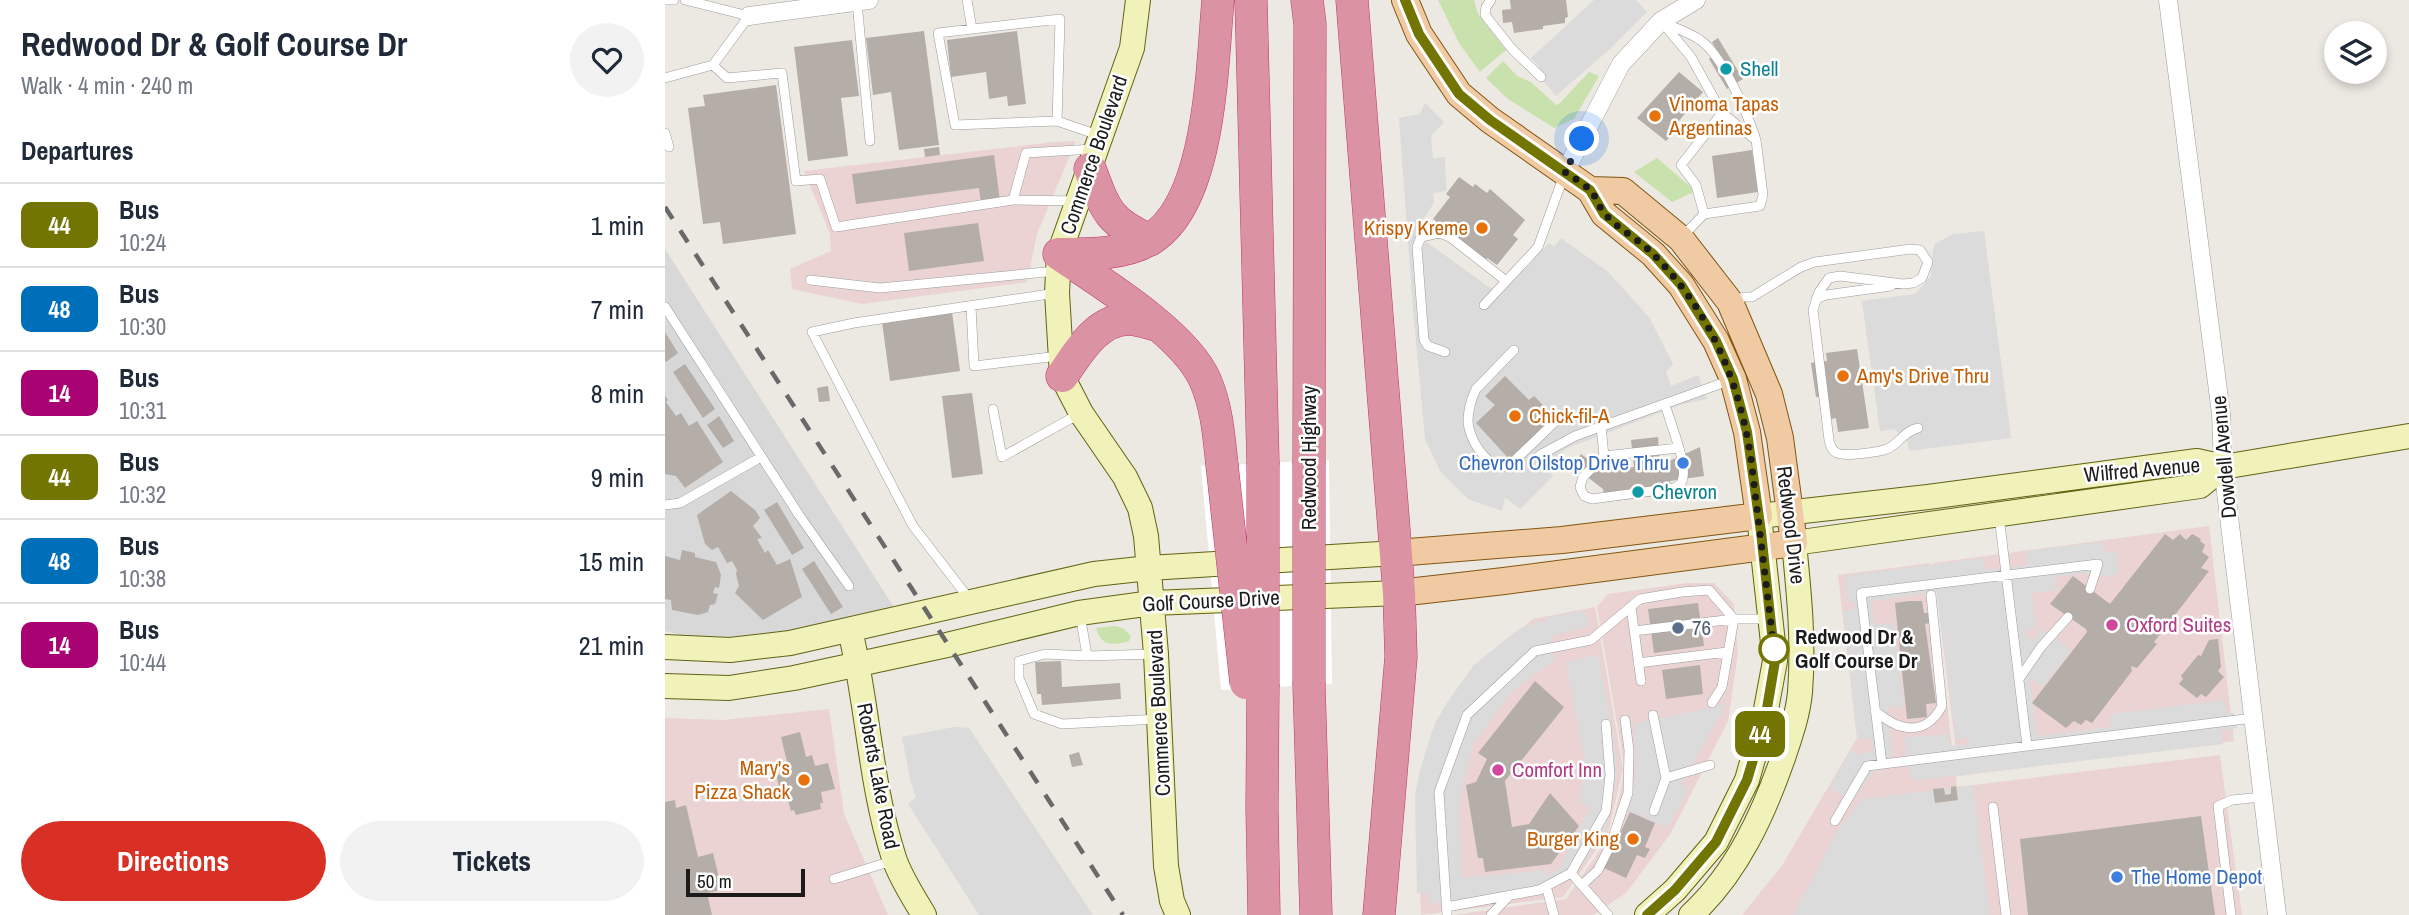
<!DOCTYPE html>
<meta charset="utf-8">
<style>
body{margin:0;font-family:"Archivo Narrow",sans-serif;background:#f2f2f3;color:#1f2937;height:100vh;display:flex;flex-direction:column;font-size:26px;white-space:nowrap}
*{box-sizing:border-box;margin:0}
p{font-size:23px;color:#747a83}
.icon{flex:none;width:38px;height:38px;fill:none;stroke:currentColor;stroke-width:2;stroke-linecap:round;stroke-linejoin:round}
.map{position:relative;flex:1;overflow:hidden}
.side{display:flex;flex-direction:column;background:#fff;width:665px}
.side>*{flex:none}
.badge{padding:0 14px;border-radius:10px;font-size:24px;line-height:46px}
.fabs{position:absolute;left:1659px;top:21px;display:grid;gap:14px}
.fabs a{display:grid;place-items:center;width:63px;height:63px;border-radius:50%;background:#fff;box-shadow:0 4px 10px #0003;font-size:35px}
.scale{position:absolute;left:21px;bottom:18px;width:119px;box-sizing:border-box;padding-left:7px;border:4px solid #1b1b1b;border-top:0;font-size:19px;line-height:24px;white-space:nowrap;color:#1b1b1b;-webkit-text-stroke:5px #fff;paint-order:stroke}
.you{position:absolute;width:35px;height:35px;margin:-18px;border:5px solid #fff;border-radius:50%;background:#1a73e8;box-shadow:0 0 0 10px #1a73e833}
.map>.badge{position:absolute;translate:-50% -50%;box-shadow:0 0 0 4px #fff}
h2{padding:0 21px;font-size:26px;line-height:63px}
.round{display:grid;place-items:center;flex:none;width:74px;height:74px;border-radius:37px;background:#f2f2f3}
.summary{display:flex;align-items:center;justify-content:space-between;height:119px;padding:0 21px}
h1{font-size:33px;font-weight:700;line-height:52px}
.cta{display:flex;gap:14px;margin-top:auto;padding:14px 21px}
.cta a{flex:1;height:80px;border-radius:42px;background:#d93025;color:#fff;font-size:28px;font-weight:700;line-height:80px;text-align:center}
.cta a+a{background:#f2f2f3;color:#1f2937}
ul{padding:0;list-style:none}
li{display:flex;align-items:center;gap:21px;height:84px;padding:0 21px;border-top:2px solid #e0e1e3}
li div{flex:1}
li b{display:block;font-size:26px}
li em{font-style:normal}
li .badge{min-width:77px;font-weight:700;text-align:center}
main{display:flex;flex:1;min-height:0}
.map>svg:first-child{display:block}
.residential{fill:#d9d8d8}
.commercial{fill:#ebd3d3}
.grass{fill:#c9e1ad}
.parking{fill:#dbdbdb}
.pier{fill:#fff}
.building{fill:#b4ada8}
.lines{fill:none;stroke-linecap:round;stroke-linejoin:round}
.lane-casing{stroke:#9c9c9c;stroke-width:10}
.street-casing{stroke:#9c9c9c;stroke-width:19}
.secondary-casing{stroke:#606411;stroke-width:26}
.primary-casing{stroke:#825611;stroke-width:28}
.highway-casing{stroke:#c1376f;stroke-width:33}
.lane{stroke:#fff;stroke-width:9}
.street{stroke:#fff;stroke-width:18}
.secondary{stroke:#f1f1ba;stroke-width:24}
.primary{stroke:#f0caa2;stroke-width:26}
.highway{stroke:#db92a3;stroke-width:32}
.rail{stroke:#696969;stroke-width:4.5;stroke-dasharray:14 14;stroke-linecap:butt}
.highway-bridge-casing{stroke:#c1376f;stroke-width:33;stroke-linecap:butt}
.highway-bridge{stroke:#db92a3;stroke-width:32}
.line-casing{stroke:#fff;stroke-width:16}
.line{stroke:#727501;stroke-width:10}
.walk{stroke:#1b1b1b;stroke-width:7;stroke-dasharray:0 12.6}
.culture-dot{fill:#0f9aa8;stroke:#fff;stroke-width:2.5}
.food-dot{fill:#e8710a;stroke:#fff;stroke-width:2.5}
.shop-dot{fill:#3f7fe0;stroke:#fff;stroke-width:2.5}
.hotel-dot{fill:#d1479c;stroke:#fff;stroke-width:2.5}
.service-dot{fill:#5c6f8a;stroke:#fff;stroke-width:2.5}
.stop-dot{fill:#fff;stroke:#727501;stroke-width:3.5}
.labels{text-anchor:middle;stroke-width:5;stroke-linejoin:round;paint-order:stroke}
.culture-label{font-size:21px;fill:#0d838f;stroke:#fff;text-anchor:start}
.food-label{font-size:21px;fill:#c56008;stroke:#fff;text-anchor:start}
.street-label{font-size:21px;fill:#1b1b1b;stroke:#fff}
.shop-label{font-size:21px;fill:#366cbe;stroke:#fff;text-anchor:end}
.hotel-label{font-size:21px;fill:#b23c85;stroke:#fff;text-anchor:start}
.service-label{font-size:21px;fill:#4e5e75;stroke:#fff;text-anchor:start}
.stop-label{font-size:21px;font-weight:bold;fill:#1b1b1b;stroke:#fff;text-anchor:start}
</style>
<main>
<section class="side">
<div class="summary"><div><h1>Redwood Dr &amp; Golf Course Dr</h1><p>Walk · 4 min · 240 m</p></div><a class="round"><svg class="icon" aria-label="heart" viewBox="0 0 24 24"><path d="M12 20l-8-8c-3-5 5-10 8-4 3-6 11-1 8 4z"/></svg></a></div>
<h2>Departures</h2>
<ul>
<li><span class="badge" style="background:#727501;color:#fff">44</span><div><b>Bus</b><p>10:24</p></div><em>1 min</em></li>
<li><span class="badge" style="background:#006fba;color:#fff">48</span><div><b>Bus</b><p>10:30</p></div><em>7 min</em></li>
<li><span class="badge" style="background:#a90272;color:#fff">14</span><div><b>Bus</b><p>10:31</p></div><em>8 min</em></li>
<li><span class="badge" style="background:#727501;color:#fff">44</span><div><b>Bus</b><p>10:32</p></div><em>9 min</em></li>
<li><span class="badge" style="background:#006fba;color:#fff">48</span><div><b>Bus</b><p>10:38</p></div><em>15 min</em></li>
<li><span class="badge" style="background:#a90272;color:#fff">14</span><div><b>Bus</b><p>10:44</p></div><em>21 min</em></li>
</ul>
<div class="cta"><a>Directions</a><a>Tickets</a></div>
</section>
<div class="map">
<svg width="1744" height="915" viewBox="0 0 1744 915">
<rect width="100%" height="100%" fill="#ece8e2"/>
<path class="residential" d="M0,249L230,609L124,634L74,639L19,636L0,631Z"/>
<path class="commercial" d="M411,141L372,234L362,282L197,304L127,289L125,269L166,251L165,234L139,171L389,142Z
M1544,526L1569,741L1294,776L1268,563Z
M1265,563L1292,787L1555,755L1577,915H1077L1118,864L1192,738L1173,575Z
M1022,583H1049L1069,604L1073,653L1063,721L1006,833L961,893L928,915H789L901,899L945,835L960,770L932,607L943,594Z
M930,607L958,769L943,833L898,897L756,915L751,798L771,721L801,677L868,619Z
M164,709L179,814L223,915H0V718L58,720Z"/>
<path class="grass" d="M773,0H809L813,14L841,50L815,72L794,43Z
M838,61L852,76L866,82L891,105L894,104L924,72L934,76L909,119L889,128L843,99L821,78Z
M992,158L1027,188L1029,192L1007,202L969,172Z
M451,626L459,629L466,636L464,641C447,646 436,646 431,628Z"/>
<path class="parking" d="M929,0H971L982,12L946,48L891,96L878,80L874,66L866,58Z
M760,103L779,122L766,136L768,158L780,157L781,191L768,193L769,203L758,219L757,229L760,241L835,295L884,243L889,247L896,238L942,271L984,317L1008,364L1001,372L1006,386L1033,375L1042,399L1018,404L902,448L878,468L888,476L855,509L840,497L837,511L803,499L775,471L760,439L748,309L734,118L755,114Z
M1319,231L1346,438L1244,451L1242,439L1232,432L1230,429L1215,431L1197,301L1250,294L1266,276L1268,251L1270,244L1288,234Z
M1437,542L1439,553L1452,552L1454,574L1441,576L1424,573L1390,577L1392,590L1367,593L1371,628L1360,629L1363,638H1370L1376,629L1406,650L1378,687L1365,678L1372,736L1445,727V714L1560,700L1562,713H1569L1572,728L1557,730L1558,744L1247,781L1246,770L1243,769L1239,738L1283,734L1285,746L1304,744L1302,738L1291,740L1272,592L1207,601L1209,625L1229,623L1239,707L1222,708L1229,766L1207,773L1188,801L1164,788L1186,750L1196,755L1209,750L1206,738L1193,740L1178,611L1189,609L1190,602L1183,603L1180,576L1318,558L1321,570L1362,565L1361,551Z
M920,611L924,626L886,636L890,661L848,690L807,746L794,806L797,878L882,870L883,877L895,867L926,807L915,801L919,760L901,662L933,655L948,731L952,775L942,827L917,865L886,889L763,904L764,893H752L750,796L755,771L766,734L779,707L809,665L854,629L877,620L881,626L882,617Z
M1061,704L1017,784L1024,789L1002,828L962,810L971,774L969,724Z
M289,727L304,728L428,915H314L243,804L251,797L245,779L237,737Z
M1308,786L1325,915H1128L1172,832L1196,799Z"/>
<path class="pier" d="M664,460L667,684L556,690L536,466Z"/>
<path class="building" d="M845,0H901L903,17L900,18V23L878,26V29L849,33L847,22L838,23L837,10L846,9Z
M259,31L274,145L234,150L226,92L208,95L201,38Z
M352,31L361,104L343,106L342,96L324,99L321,72L286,77L282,40Z
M1053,38L1078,79L1062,89L1044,59L1054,54L1047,42Z
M187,40L194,96L176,98L183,156L143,161L129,47Z
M1014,72L1038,92L1008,128L1011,130L1001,141L972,118Z
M111,85L131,234L58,244L55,222L38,224L23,108L40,106L38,95Z
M274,147L275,155L260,157L259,149Z
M1087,150L1093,192L1052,198L1047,156Z
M329,155L335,201L316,203L314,188L191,204L187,174Z
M794,177L808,187L810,184L822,193L825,189L860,220L848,235L853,239L832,265L822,258L821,260L768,219L785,197L781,194Z
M313,223L319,261L244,271L239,233Z
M287,312L295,371L225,381L217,322Z
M0,332L13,353L1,362L0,360Z
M1192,349L1204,428L1173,432L1171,418L1166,419L1163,396L1151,397L1146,363L1162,361L1161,353Z
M20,364L50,409L38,418L8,372Z
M840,376L864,400L869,396L881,408L877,412L885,420L845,460L811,423L830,405L820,396Z
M163,386L165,401L154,402L152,388Z
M307,393L318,474L287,478L277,396Z
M0,396L3,400L1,402L11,416L16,413L24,426L32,421L58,462L20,488L11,476L0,474Z
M54,416L69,441L58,448L42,425Z
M993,437L995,463L1002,462L1035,447L1039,476L1005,481L1007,494L940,502L938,489L908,466L916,454L938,471L969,467L966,440Z
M66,491L90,510L95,518L88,526L97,538L92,539L100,553L103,550L112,565L125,559L137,597L98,620L70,593L74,586L71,574L72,570L67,561L62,563L53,547L47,550L40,544L32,515Z
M112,502L139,548L127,555L99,510Z
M1500,534L1508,540L1515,534L1521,540L1527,534L1536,539L1535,541L1540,545L1537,552L1544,557L1536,568L1544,571L1489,642L1492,644L1472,668L1466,666L1467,671L1427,723L1421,720L1416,725L1409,721L1401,728L1367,703L1422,632L1421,629L1385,604L1408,576L1445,604Z
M17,550L30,553V557L51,562L56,575L54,588L50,587L48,593L53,594L50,604L45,605L43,612L33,615L7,610L6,600L0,599V556L15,560Z
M149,561L178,607L166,614L137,569Z
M1244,601H1257L1259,613H1263L1265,623L1260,624L1271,703L1261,704L1262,717L1242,719L1230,603Z
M1033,603L1039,646L989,653L983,609Z
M1553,639L1556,667L1553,671L1559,677L1541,697L1536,694L1532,698L1514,684L1518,679L1516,676L1533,655L1536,656L1544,640Z
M396,661L397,687L455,683L456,699L377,705L376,694H372L370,662Z
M1035,665L1038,694L1001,699L997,670Z
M870,681L899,707L840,781L847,827L864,824L885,793L914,826L886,864L820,872L818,858H813L801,785L811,782L822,759L813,753Z
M135,732L141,757L147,755L150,766L163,763L170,789L156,792L158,803H155L156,809L131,815L129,810L126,811L123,800L118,801L111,775L118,774L115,764L122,762L116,737Z
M414,752L418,765L407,767L404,755Z
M1291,786L1293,800L1270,803L1268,789L1279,788L1280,795L1286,794V787Z
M10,800L11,808L21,805L33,857L48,853L57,890L42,893L47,915H0V802Z
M965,812L990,823L980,847L985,849L980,858L972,855L961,878L939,868Z
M1536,816L1550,915H1363L1355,839Z"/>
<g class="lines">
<defs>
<path id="lane" d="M0,0H9
M20,0L84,16L48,65L62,78L117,73L131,181L155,179L171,227L348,200L412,201
M302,0L307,29
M826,0L821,7L820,15L847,49L876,77
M192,2L205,141
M996,21L1026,57L1057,113L1016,165L1031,185L1039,214L1017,237
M1000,23C1012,29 1025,33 1035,40C1057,54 1083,115 1091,140
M0,78L48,65
M392,121L290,125L273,33L395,19L392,121L436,136
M0,133L4,147
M348,200L361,153L429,149
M1039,214L1095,206L1098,195L1091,140L1057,113
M145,280L215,288L391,271
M1078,297H1087L1136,267L1150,262L1246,249L1255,250L1263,262L1257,278L1248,283L1238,284L1175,276L1164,278L1154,292L1148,310L1164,440C1165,445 1167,451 1172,453C1181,457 1213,452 1222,449C1234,444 1239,431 1253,428
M1151,299L1161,295L1226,286
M819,305L873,247L899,175
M306,306L309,366L394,356
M0,307L134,515L184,586
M849,350L811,389C806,399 801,416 804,428C808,445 827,475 846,464L898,414
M780,352L763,346L759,340L752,247L756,237L774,233L785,237L841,281
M1000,404C1004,420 1024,467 1017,481C1016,484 1013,486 1009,488L927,499L919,496L915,487L918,477L939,456L1013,448
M328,409L337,457L414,414
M936,427L939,456
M875,455L910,436L1066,380
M0,505L15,503L96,457
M1334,516L1362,746
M305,600L248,526L147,332L189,323L391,293
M966,607L976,681
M415,614L422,656
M969,631L1069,619L1057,687L1047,703
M490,654L422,656L380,654L354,661V678L369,714L397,724L494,719
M973,663L1062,652
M1354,679L1376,647L1403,617
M1210,711C1217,716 1226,724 1235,726C1254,732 1268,723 1277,706L1266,595
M988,715L1001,778L989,811
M941,724L945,775L941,811L906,873L943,915
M1217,764L1196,593L1433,564L1425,589
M1001,778L1045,765
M1328,807L1341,915
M1170,821L1202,766L1588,718
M169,879L227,861
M917,885L933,870L945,846L963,793L964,750L960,720
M881,886L889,915
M781,907L874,890L906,873
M782,915L774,792L802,715L870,651L926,640L975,599L1017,592L1044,590L1069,619H1104
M826,915L844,896
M1566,915L1553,806L1567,800L1597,797"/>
<path id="street" d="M1503,0L1556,414L1558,467L1612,915
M84,16L204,0
M900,172L956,64L996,21L1031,0"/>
<path id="secondary" d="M473,0L467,48L394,254L392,293L397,376L416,413L460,477L475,508L481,536L491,654L501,866L507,901L513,915
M185,630C203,705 205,784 229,858C235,877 249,898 259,915
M0,647L65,650L125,643L429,574L484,568L731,553
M0,686L64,688L129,678L282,645L414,613L487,603L734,593
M982,915L1010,890L1051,842L1082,780L1099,720L1110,661L1094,516L1263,497L1532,461L1558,467L1744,436
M1026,915C1072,873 1099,813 1119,755C1126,734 1133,714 1135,692C1139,642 1134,593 1129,543L1535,486L1558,467"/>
<path id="primary" d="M731,553L897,540L1094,516L1082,432L1068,379L1051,341L1016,285L988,254L939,214L925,190L825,120L794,94L754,34L740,0
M734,593L839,581L1129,543L1115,438L1104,394L1065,302L1016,239L958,191L925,190"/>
<path id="highway" d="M586,0L598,462
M642,0L645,24L644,461
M687,0L734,593L736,657L714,915
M425,169C440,209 443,222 485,240
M394,254C424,254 457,255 484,240C546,205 547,64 553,0
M394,254C437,283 520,334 540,380C552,407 554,437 557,465
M397,376C413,353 431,320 463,319C472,319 483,323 491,325
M644,685L651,915
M598,687L597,808L599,915"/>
</defs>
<use href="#lane" class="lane-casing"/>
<use href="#street" class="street-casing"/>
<use href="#secondary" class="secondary-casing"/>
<use href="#primary" class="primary-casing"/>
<use href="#highway" class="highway-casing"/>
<use href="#lane" class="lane"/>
<use href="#street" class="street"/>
<use href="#secondary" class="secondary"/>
<use href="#primary" class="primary"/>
<use href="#highway" class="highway"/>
<path class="rail" d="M0,207L458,915"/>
<defs>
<path id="highway-bridge" d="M644,461V685
M598,462V687
M557,465L581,683"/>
</defs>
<use href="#highway-bridge" class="highway-bridge-casing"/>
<use href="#highway-bridge" class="highway-bridge"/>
</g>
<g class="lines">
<defs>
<path id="line" d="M740,0L754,34L794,94L825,120L925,190L939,214L988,254L1016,285L1051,341L1068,379L1082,432L1096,532L1110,661L1100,720L1082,780L1051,842L1010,890L982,915"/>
</defs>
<use href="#line" class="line-casing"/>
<use href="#line" class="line"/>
<path class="walk" d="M917,139L900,172C908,178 920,184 926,191C932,198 934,208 940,214C954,230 975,240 989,255C1045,311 1075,383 1086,459L1109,649"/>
</g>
<g class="culture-dot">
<circle cx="1061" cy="69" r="7"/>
<circle cx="973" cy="492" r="7"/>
</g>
<g class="food-dot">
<circle cx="990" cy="116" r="7"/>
<circle cx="817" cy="228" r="7"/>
<circle cx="1178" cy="376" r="7"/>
<circle cx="850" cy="416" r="7"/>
<circle cx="139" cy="780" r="7"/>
<circle cx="968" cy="839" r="7"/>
</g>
<g class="shop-dot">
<circle cx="1018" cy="463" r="7"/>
<circle cx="1452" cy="877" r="7"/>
</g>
<g class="hotel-dot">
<circle cx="1447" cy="625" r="7"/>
<circle cx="833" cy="770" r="7"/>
</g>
<circle class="service-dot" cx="1013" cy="628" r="7"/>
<circle class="stop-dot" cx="1109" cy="649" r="14"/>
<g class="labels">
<g class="culture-label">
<text x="1075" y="76">Shell</text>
<text x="987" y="499">Chevron</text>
</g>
<g class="food-label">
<text x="1004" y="111">Vinoma Tapas<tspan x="1004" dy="24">Argentinas</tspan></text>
<text x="803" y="235" text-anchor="end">Krispy Kreme</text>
<text x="1192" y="383">Amy's Drive Thru</text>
<text x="864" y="423">Chick-fil-A</text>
<text x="125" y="775" text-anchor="end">Mary's<tspan x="125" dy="24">Pizza Shack</tspan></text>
<text x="954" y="846" text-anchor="end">Burger King</text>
</g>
<g class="street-label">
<text transform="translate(429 155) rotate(-71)" y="7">Commerce Boulevard</text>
<text transform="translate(1559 457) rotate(-95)" y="7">Dowdell Avenue</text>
<text transform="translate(644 458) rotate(-90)" y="7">Redwood Highway</text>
<text transform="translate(1477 470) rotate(-5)" y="7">Wilfred Avenue</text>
<text transform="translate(1126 525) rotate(83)" y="7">Redwood Drive</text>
<text transform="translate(546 601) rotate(-3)" y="7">Golf Course Drive</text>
<text transform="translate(494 713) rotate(-93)" y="7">Commerce Boulevard</text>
<text transform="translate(213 776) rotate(79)" y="7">Roberts Lake Road</text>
</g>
<g class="shop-label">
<text x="1004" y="470">Chevron Oilstop Drive Thru</text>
<text x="1466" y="884" text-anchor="start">The Home Depot</text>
</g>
<g class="hotel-label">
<text x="1461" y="632">Oxford Suites</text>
<text x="847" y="777">Comfort Inn</text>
</g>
<g class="service-label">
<text x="1027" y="635">76</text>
</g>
<g class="stop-label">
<text x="1130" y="644">Redwood Dr &amp;<tspan x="1130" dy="24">Golf Course Dr</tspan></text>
</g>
</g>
</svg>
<div class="fabs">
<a><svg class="icon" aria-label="layers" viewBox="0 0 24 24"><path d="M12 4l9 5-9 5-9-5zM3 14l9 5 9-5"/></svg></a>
</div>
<div class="scale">50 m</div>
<div class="you" style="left:917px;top:139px"></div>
<b class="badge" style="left:1095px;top:734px;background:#727501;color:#fff">44</b>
</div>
</main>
